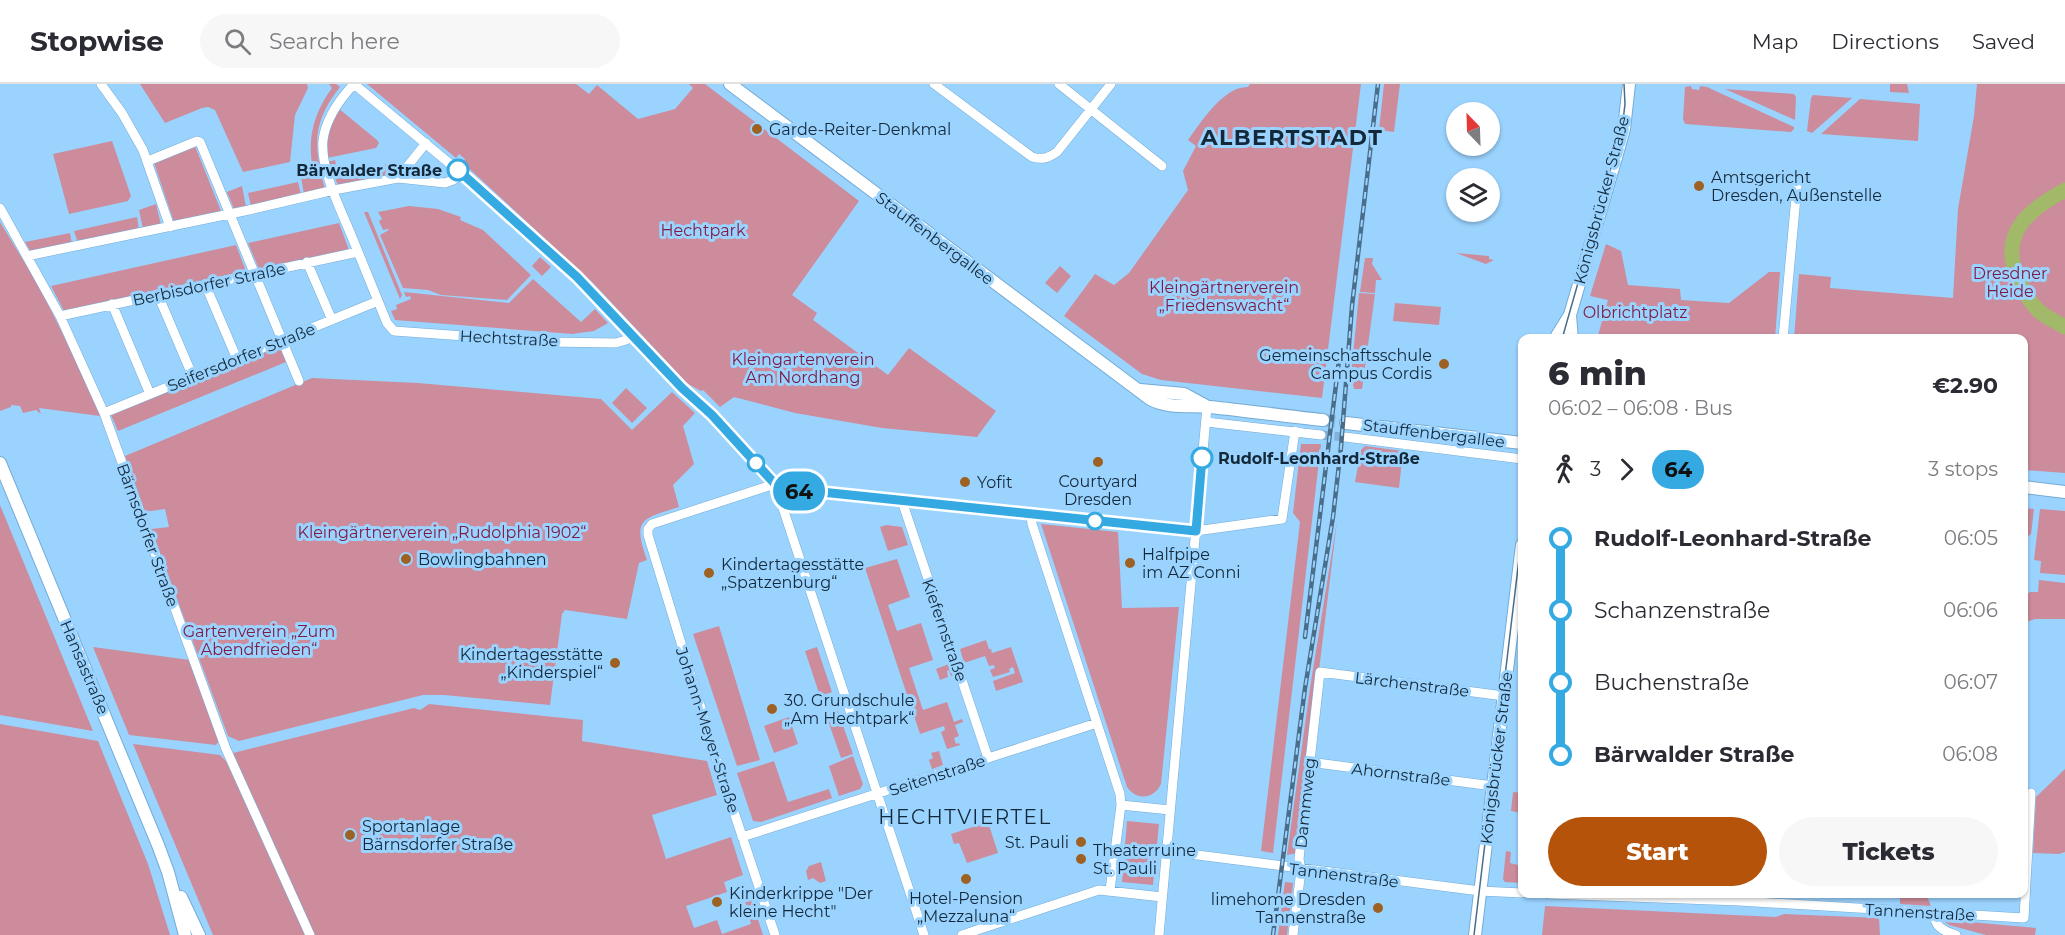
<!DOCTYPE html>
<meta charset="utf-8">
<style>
body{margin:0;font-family:Montserrat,sans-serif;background:#f7f7f7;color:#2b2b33;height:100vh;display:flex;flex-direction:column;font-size:22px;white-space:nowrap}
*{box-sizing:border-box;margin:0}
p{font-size:20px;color:#7c7c81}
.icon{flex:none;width:33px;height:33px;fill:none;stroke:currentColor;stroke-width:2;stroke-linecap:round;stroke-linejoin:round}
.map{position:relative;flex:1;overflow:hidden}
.sheet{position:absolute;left:1518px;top:250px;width:510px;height:564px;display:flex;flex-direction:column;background:#fff;border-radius:12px;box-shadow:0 2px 4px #0004}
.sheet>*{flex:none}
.badge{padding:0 12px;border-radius:20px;font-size:21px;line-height:39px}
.needle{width:39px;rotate:337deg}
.fabs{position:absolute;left:1446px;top:18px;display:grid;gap:12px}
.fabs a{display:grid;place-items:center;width:54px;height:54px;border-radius:50%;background:#fff;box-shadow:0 2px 4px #0004;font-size:30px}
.map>.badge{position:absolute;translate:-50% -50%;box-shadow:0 0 0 3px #fff}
.legs{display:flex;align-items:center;gap:9px;height:66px;padding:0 30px;font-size:20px}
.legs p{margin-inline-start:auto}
.headline{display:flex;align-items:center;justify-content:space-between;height:102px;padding:0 30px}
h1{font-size:33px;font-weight:800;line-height:45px}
.action{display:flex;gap:12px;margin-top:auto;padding:12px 30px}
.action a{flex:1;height:69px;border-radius:36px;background:#b45309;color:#fff;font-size:24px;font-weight:800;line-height:69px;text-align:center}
.action a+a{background:#f7f7f7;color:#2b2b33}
ul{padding:0 30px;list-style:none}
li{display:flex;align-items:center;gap:21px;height:72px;font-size:22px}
li i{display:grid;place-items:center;width:9px;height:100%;margin:0 8px;background:currentColor}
li i::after{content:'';width:15px;height:15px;margin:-8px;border:4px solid;border-radius:50%;background:#fff}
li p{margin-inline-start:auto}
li:first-child i{background:linear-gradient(#0000 50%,currentColor 0)}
li:last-child i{background:linear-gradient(currentColor 50%,#0000 0)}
header{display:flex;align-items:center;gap:36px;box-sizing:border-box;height:84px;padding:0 30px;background:#fff;border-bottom:2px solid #e1e1e2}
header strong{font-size:28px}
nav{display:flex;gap:33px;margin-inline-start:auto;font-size:21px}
.search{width:420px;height:54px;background:#f7f7f7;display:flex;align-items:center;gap:15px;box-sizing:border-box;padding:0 21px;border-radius:33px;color:#7c7c81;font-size:22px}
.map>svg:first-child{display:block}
.green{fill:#cc8c9c}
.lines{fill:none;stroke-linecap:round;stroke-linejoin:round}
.river{stroke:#a1b969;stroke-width:15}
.minor-tunnel{stroke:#80b1d8;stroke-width:9;stroke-dasharray:9 4.5;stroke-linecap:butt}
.major-tunnel{stroke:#80b1d8;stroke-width:12;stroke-dasharray:12 6;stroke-linecap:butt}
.minor-casing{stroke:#74abd5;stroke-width:10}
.major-casing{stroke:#74abd5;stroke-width:14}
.minor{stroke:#fff;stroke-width:9}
.major{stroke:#fff;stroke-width:12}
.tram{stroke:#4a6e8a;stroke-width:1.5}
.rail-casing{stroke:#4a6e8a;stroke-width:4.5}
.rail{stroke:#9bd3ff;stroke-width:2;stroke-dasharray:7;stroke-linecap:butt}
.line-1-casing{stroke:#fff;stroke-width:14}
.line-1{stroke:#35a9e1;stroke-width:9}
.poi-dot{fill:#9d6123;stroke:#9bd3ff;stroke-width:2}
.stop-1-dot{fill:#fff;stroke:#35a9e1;stroke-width:3}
.labels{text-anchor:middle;stroke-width:6;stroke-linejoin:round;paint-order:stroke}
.poi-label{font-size:16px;fill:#13293a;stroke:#9bd3ff;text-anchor:start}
.stop-label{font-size:16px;font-weight:bold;fill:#13293a;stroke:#9bd3ff;text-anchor:end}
.street-label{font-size:16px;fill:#13293a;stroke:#9bd3ff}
.park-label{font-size:16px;fill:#7f1941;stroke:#9bd3ff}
.quarter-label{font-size:20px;letter-spacing:1.5px;fill:#13293a;stroke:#9bd3ff}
.district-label{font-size:22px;font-weight:bold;letter-spacing:1.5px;fill:#13293a;stroke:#9bd3ff}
</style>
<header>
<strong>Stopwise</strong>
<div class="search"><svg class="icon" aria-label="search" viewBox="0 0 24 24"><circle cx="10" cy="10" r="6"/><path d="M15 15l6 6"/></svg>Search here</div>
<nav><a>Map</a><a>Directions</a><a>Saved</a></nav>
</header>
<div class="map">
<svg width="2065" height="851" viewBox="0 0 2065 851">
<rect width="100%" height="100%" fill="#9bd3ff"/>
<path class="green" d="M140,0H307L308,4L295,31L290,78L243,88L215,26L208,23L202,24L165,39Z
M329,0H336L340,3C311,39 314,64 325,105L304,110L301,93L314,89C306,57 313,30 332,4Z
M367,0H576L589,10L597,1L638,35L675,25L693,4L689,0H705L859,117L792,211L817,229L813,236L888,291L909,264L996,327L977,353L882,344L795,329L734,313L720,323L703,306L701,307L688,300L592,198L463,79L465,75L459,70L456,74Z
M1250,0H1361L1322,314L1161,296L1142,290L1064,232L1095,190L1114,201L1129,189L1188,106L1183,87L1196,62L1188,56C1201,38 1224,2 1248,3Z
M1384,0H1400L1394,48L1379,46Z
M1890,0H1907L1909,9L1890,8Z
M1977,0H2065V389L2024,386V255H1794L1799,190L1831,193L1830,204L1953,214L1958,125L1974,32Z
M1691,2L1692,5L1699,6L1700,2L1707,3L1794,43V45L1791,48L1685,40L1683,35L1685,3Z
M1725,5L1794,10L1796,13L1795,36Z
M1813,11L1852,14L1812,49L1807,47L1811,14Z
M1860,15L1920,20L1918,57L1821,50Z
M338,24L377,56L379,59L376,64L327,74V50Z
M112,57L131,112L128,117L69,130L53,70Z
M195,62L221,127L174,138L154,79Z
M335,76L338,90L388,80L391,77L396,81L383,94L338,101L328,78Z
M298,98L301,111L251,122L248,109Z
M242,102L246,123L234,125L227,108Z
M156,120L161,141L143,145L139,126Z
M409,122L438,125L461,133L460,136L483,146L531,191L507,216L441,211L428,206L403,204L380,151L389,146L388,145L383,146L379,137L382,135L378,128Z
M364,128H368L402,211L400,215Z
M137,133L139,146L78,159L74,147Z
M0,138L40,204L79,283L100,332L39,324L41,330L36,326L23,329L20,322L11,321V323L0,327Z
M339,139L349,166L259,185L248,159Z
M70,149L72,160L31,168L25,158Z
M1606,160L1621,167L1628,201L1680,205L1681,216L1729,219L1769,188H1780L1775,255H1597L1608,216L1590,212Z
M236,161L246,187L64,227L51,202Z
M1456,169L1489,172V175L1494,176L1486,180Z
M540,173L551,183L542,192L532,182Z
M1365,174H1373L1372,180L1382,196H1376L1375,209L1360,208Z
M1060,182L1071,192L1057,209L1045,199Z
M533,195L581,238L595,225L608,239L594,247L572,250L395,236L391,227L397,225L396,221L411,215L410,212L406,213L404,208L509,219Z
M1359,209L1375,210L1362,305H1354L1351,292Z
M1395,219L1441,223L1439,241L1393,237Z
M277,261L280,262L286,278L118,347L111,331Z
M312,294L418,299L601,315L632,346L672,308L695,329L683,342L694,380L673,401L679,423C642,435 632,434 647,476L639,479L627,535L565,526L562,530L550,621L444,611H423L239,657L228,652L151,445L169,443L165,425L144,428L125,372Z
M626,304L647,324L632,339L612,319Z
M1301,360H1321L1273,769L1261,767L1300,438L1293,429Z
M1365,362L1403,367L1399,404L1355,398L1361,366Z
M0,421L93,647L0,631Z
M2024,424L2034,425L2031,450L2024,456Z
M2040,425L2065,427V491L2040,489L2041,477L2034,476Z
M1337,437L1297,769L1287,771L1310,604Z
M1041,440L1118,448L1122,524L1179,523L1161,700C1154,715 1137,717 1127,703Z
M886,441L902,443L908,461L888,467L880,443Z
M897,475L910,513L888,521L897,547L921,539L933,576L909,584L923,626L947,618L954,638L962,635L963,638L955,641L959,652L954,654L956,660L959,659L960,661L947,665L941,648L945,646L944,642L920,650L865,484Z
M2039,496L2065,499V535H2035L2024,539V512L2030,508H2038Z
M719,542L760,676L737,682L693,550Z
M986,556L989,565H991L992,569L1011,563L1023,598L996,607L993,597L1015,589L1013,583L1009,585L1010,588L993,593L990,586L995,584L994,581L989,582L985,572L964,579L960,565Z
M93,563L190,576L220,655L216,661L129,651Z
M817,563L832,608L820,612L805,567Z
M949,580L953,591L951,592L949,586L947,587L948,593L940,596L936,585Z
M429,620L583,636L582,657L707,677L717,711L652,731L666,775L731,753L743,791L724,798L727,808L686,822L694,844L717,836L722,850L751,840L744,813L750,811L763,851H314L255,724L233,669L414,624L420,626Z
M838,627L853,670L841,674L826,631Z
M789,633L798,660L774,669L764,642Z
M0,640L98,657L148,780L170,851H0Z
M133,660L220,671L226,677L305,851H213Z
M939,667L943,681L932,685L929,676L933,674L931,669Z
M853,672L863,700L860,705L839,712L829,682Z
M774,677L788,718L829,705L832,714L761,738L753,737L737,689Z
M2065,685V768L2059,770L2033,769L2036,713Z
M1513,708L1522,709V729L1511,727Z
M1127,737L1159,740L1153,801L1122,798Z
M988,738L998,769L967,779L959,759L954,760L951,750Z
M1506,767L1511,768L1510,779L1522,782V799L1505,798L1503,795Z
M821,778L826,797L820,799L813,794L808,796L806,787L809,782Z
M1285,798L1293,799L1287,851H1278Z
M1900,810H1926L1931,822L1900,820Z
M1545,822L1776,833L1784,830L1879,834L1880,851H1542Z
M1947,836L2036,844L2035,851H1986L1949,841L1945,838Z"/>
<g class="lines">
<path class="river" d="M2065,106C2032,124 2000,147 2016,189C2021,202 2027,215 2037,225C2044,233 2056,237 2065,243"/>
<path class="minor-tunnel" d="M1321,351L1345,353"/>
<path class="major-tunnel" d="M1323,336L1346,339"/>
<defs>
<path id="minor" d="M101,0L122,29L143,66L170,143
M354,0L461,89L577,193L683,304L712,331L775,400L924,851
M354,0C339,16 326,34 323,56C320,85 341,126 352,153C364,182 375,210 387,239L394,247L548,258L616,259L626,256L632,250
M934,0L1032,73C1043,76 1048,74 1057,68L1111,0
M1059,0L1162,82
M426,59L398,94L445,99L453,96L461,89
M148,77L197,57L200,58L299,297
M0,124L60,232L104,329L226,665L310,851
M27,172L249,126L334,106L398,94
M307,178L332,236
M205,200L237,275
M158,211L193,293
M112,220L150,310
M60,232L358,168
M1783,255L1798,91
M104,329L378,217
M1206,338L1321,351
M1345,353L1522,375
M902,417L988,674
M1031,430L1032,440L1120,710L1121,721L1110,806
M1309,678L1493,702
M1121,721L1170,726
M742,753L1097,639
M1166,767L1480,807L1522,809
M1549,810L1739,817L2024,834L2031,709
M1934,829C1934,843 1944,847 1956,851
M775,851L719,683L648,451V445L652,440L775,400L790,406L1196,447L1282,435L1295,347
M962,851L1099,806L1162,813
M1159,851L1207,323
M1293,851L1301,786L1299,775L1320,588L1504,612"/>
<path id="major" d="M730,0L1150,315C1168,325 1191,321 1210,323C1248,327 1285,332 1323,336
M1570,231L1572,255
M1555,255L1570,231L1617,70L1624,45L1629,0
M1140,306L1184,310L1206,322
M1346,339L1522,359
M0,379L158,761L168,788L185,851
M2024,403L2065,408
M181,813L199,851
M1475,851L1522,461"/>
</defs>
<use href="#minor" class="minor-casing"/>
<use href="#major" class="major-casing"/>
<use href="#minor" class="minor"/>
<use href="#major" class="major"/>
<path class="tram" d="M1562,255L1622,45L1625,20L1624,0
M1474,851L1522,450"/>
<defs>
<path id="rail" d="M1305,553L1339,276
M1273,851L1305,604L1333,433L1341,363L1352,222L1378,0"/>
</defs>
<use href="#rail" class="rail-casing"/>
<use href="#rail" class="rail"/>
</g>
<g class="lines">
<defs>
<path id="line-1" d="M458,86L577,193L682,304L712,331L775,400L783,404L1196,447L1202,374"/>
</defs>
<use href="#line-1" class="line-1-casing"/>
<use href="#line-1" class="line-1"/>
</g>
<g class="poi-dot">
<circle cx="757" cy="45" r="6"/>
<circle cx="1699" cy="102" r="6"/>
<circle cx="1444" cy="280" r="6"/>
<circle cx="1098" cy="378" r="6"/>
<circle cx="965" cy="398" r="6"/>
<circle cx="406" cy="475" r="6"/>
<circle cx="1130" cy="479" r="6"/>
<circle cx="709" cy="489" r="6"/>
<circle cx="615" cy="579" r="6"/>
<circle cx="772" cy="625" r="6"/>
<circle cx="350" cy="751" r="6"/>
<circle cx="1081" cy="758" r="6"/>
<circle cx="1081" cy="775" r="6"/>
<circle cx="966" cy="795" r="6"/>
<circle cx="717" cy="818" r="6"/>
<circle cx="1378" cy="824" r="6"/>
</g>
<g class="stop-1-dot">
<circle cx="458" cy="86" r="10"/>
<circle cx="1202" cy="374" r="10"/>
<circle cx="756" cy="379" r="8"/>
<circle cx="1095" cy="437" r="8"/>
</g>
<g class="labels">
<g class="poi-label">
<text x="769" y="51">Garde-Reiter-Denkmal</text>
<text x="1711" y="99">Amtsgericht<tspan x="1711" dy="18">Dresden, Außenstelle</tspan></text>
<text x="1432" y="277" text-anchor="end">Gemeinschaftsschule<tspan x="1432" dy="18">Campus Cordis</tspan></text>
<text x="1098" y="403" text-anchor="middle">Courtyard<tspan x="1098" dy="18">Dresden</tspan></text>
<text x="977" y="404">Yofit</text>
<text x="1142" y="476">Halfpipe<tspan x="1142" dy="18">im AZ Conni</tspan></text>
<text x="418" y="481">Bowlingbahnen</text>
<text x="721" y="486">Kindertagesstätte<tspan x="721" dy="18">„Spatzenburg“</tspan></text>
<text x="603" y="576" text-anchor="end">Kindertagesstätte<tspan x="603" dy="18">„Kinderspiel“</tspan></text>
<text x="784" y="622">30. Grundschule<tspan x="784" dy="18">„Am Hechtpark“</tspan></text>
<text x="362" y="748">Sportanlage<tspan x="362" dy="18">Bärnsdorfer Straße</tspan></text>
<text x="1069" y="764" text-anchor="end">St. Pauli</text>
<text x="1093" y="772">Theaterruine<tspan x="1093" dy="18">St. Pauli</tspan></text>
<text x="729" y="815">Kinderkrippe "Der<tspan x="729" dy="18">kleine Hecht"</tspan></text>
<text x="966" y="820" text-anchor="middle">Hotel-Pension<tspan x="966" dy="18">„Mezzaluna“</tspan></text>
<text x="1366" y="821" text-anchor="end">limehome Dresden<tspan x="1366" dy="18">Tannenstraße</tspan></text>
</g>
<g class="stop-label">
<text x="442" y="92">Bärwalder Straße</text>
<text x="1218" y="380" text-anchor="start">Rudolf-Leonhard-Straße</text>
</g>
<g class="street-label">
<text transform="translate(1601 116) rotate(-75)" y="6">Königsbrücker Straße</text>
<text transform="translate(935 154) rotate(37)" y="6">Stauffenbergallee</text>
<text transform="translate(209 200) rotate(-12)" y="6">Berbisdorfer Straße</text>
<text transform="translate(509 254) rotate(3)" y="6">Hechtstraße</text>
<text transform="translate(241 273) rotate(-22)" y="6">Seifersdorfer Straße</text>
<text transform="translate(1434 349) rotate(7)" y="6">Stauffenbergallee</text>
<text transform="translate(148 451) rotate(70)" y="6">Bärnsdorfer Straße</text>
<text transform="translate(945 546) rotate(71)" y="6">Kiefernstraße</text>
<text transform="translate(85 583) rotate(67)" y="6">Hansastraße</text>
<text transform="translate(1412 600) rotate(7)" y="6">Lärchenstraße</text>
<text transform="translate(708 646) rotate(72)" y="6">Johann-Meyer-Straße</text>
<text transform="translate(1496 674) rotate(-83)" y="6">Königsbrücker Straße</text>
<text transform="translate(1401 690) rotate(7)" y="6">Ahornstraße</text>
<text transform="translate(937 691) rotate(-18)" y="6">Seitenstraße</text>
<text transform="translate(1305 719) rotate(-84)" y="6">Dammweg</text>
<text transform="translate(1344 791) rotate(7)" y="6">Tannenstraße</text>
<text transform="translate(1920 828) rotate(3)" y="6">Tannenstraße</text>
</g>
<g class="park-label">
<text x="703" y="152">Hechtpark</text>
<text x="2010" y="195">Dresdner<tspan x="2010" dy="18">Heide</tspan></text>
<text x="1224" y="209">Kleingärtnerverein<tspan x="1224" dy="18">„Friedenswacht“</tspan></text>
<text x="1635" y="234">Olbrichtplatz</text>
<text x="803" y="281">Kleingartenverein<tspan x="803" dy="18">Am Nordhang</tspan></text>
<text x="442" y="454">Kleingärtnerverein „Rudolphia 1902“</text>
<text x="259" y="553">Gartenverein „Zum<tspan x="259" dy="18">Abendfrieden“</tspan></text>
</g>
<g class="quarter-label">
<text x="965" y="740">HECHTVIERTEL</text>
</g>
<g class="district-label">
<text x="1292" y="61">ALBERTSTADT</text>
</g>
</g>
</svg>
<div class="fabs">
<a><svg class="needle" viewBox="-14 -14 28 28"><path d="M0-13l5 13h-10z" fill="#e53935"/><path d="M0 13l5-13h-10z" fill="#7c7c81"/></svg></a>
<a><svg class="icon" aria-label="layers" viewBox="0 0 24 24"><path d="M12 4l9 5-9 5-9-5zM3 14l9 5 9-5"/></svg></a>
</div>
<b class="badge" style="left:799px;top:407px;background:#35a9e1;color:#111">64</b>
<section class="sheet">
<div class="headline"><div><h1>6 min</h1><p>06:02 – 06:08 · Bus</p></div><b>€2.90</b></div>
<div class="legs"><svg class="icon" aria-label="walk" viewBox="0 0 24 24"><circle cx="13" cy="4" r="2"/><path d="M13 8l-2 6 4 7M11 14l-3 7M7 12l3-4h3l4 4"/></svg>3<svg class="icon" aria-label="forward" viewBox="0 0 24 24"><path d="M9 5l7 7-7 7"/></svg><b class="badge" style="background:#35a9e1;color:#111">64</b><p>3 stops</p></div>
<ul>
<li><i style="color:#35a9e1"></i><b>Rudolf-Leonhard-Straße</b><p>06:05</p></li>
<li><i style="color:#35a9e1"></i><span>Schanzenstraße</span><p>06:06</p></li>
<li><i style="color:#35a9e1"></i><span>Buchenstraße</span><p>06:07</p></li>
<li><i style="color:#35a9e1"></i><b>Bärwalder Straße</b><p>06:08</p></li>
</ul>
<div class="action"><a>Start</a><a>Tickets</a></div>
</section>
</div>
